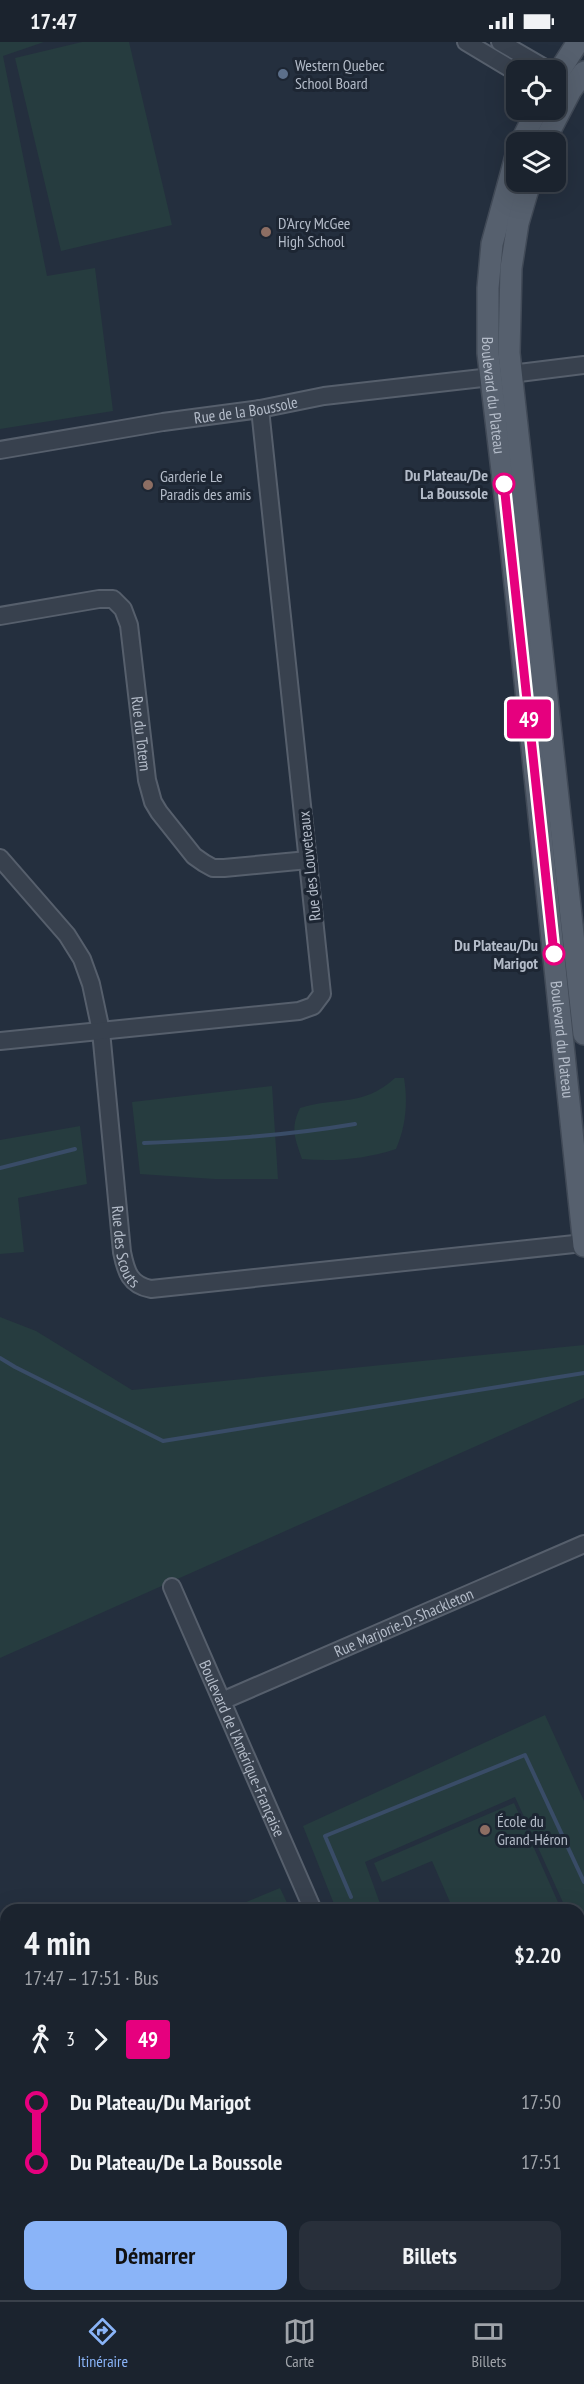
<!DOCTYPE html>
<html lang="fr">
<meta charset="utf-8">
<style>
body{margin:0;font-family:"PT Sans Narrow",sans-serif;background:#282f3a;color:#f1f3f6;height:100vh;display:flex;flex-direction:column;font-size:22px;white-space:nowrap}
*{box-sizing:border-box;margin:0}
p{font-size:20px;color:#a0a4aa}
.icon{flex:none;width:33px;height:33px;fill:none;stroke:currentColor;stroke-width:2;stroke-linecap:round;stroke-linejoin:round}
.map{position:relative;flex:1;overflow:hidden}
.panel{position:absolute;left:0px;top:1862px;width:585px;height:398px;display:flex;flex-direction:column;background:#1b232e;border-radius:18px 18px 0 0;box-shadow:0 6px 24px #0002,0 0 0 2px #39404a}
.panel>*{flex:none}
.badge{padding:0 12px;border-radius:4px;font-size:21px;line-height:39px}
.fabs{position:absolute;left:506px;top:18px;display:grid;gap:12px}
.fabs a{display:grid;place-items:center;width:60px;height:60px;border-radius:12px;background:#1b232e;box-shadow:0 6px 24px #0002,0 0 0 2px #39404a;font-size:30px}
.map>.badge{position:absolute;translate:-50% -50%;box-shadow:0 0 0 3px #fff}
.legs{display:flex;align-items:center;gap:9px;height:66px;padding:0 24px;font-size:20px}
.legs p{margin-inline-start:auto}
.overview{display:flex;align-items:center;justify-content:space-between;height:102px;padding:0 24px}
h1{font-size:33px;font-weight:700;line-height:45px}
.action{display:flex;gap:12px;margin-top:auto;padding:12px 24px}
.action a{flex:1;height:69px;border-radius:12px;background:#8ab4f8;color:#111;font-size:24px;font-weight:700;line-height:69px;text-align:center}
.action a+a{background:#282f3a;color:#f1f3f6}
ul{padding:0 24px;list-style:none}
li{display:flex;align-items:center;gap:21px;height:60px;font-size:22px}
li i{display:grid;place-items:center;width:9px;height:100%;margin:0 8px;background:currentColor}
li i::after{content:'';width:15px;height:15px;margin:-8px;border:4px solid;border-radius:50%;background:#1b232e}
li p{margin-inline-start:auto}
li:first-child i{background:linear-gradient(#0000 50%,currentColor 0)}
li:last-child i{background:linear-gradient(currentColor 50%,#0000 0)}
.status{display:flex;justify-content:space-between;align-items:center;height:42px;padding:0 30px;background:#1b232e;direction:ltr}
.status svg{height:16px;fill:currentColor}
.tab-bar{display:flex;justify-content:space-around;align-items:center;height:84px;border-top:2px solid #39404a;background:#1b232e;font-size:16px;color:#a0a4aa}
.tab-bar a{display:grid;justify-items:center;gap:3px}
.tab-bar .current{color:#8ab4f8}
.map>svg:first-child{display:block}
.green{fill:#263c3f}
.lines{fill:none;stroke-linecap:round;stroke-linejoin:round}
.stream{stroke:#394c67;stroke-width:4}
.minor-casing{stroke:#565f6c;stroke-width:20}
.major-casing{stroke:#414a57;stroke-width:24}
.minor{stroke:#38414e;stroke-width:16}
.major{stroke:#56606e;stroke-width:21}
.line-1-casing{stroke:#fff;stroke-width:14}
.line-1{stroke:#e6007e;stroke-width:9}
.service-dot{fill:#5c6f8a;stroke:#1d2633;stroke-width:2}
.education-dot{fill:#8d6e63;stroke:#1d2633;stroke-width:2}
.stop-1-dot{fill:#fff;stroke:#e6007e;stroke-width:3}
.labels{text-anchor:middle;stroke-width:6;stroke-linejoin:round;paint-order:stroke}
.poi-label{font-size:16px;fill:#b4bcc9;stroke:#1d2633;text-anchor:start}
.street-label{font-size:16px;fill:#b4bcc9;stroke:#1d2633}
.stop-label{font-size:16px;font-weight:bold;fill:#b4bcc9;stroke:#1d2633;text-anchor:end}
</style>
<div class="status"><b>17:47</b><svg viewBox="0 0 49 12"><path d="M0 12V9h3v3zM5 12V6h3v6zM10 12V3h3v9zM15 12V0h3v12zM26 1h20v11H26zM47 4h2v5h-2z"/></svg></div>
<div class="map">
<svg width="584" height="2258" viewBox="0 0 584 2258">
<rect width="100%" height="100%" fill="#242f3e"/>
<path class="green" d="M0,0H44L3,14L47,234L95,226L113,369L0,387Z
M82,0H129L172,183L61,209L15,16Z
M395,1036H404C408,1060 406,1084 396,1107C365,1117 334,1120 302,1117C295,1096 290,1087 300,1066C339,1054 361,1066 395,1036Z
M272,1044L278,1137H215L140,1132L132,1060Z
M80,1084L87,1142L18,1156L24,1210L0,1212V1098Z
M0,1275L36,1289L132,1348L584,1303V1356L0,1616Z
M545,1673L584,1759V1908L579,1897V1868L566,1867L515,1755L365,1820L382,1867H336L303,1784Z
M514,1761L561,1867H453L432,1819L382,1840L374,1821Z
M280,1846L290,1867H229Z
M6,2059V2156L0,2153V2060Z
M6,2200V2253H89L95,2258H0V2207Z
M154,2253H268L271,2258H161Z"/>
<g class="lines">
<path class="stream" d="M144,1101C215,1098 285,1094 355,1082
M0,1126L75,1107
M0,1316L15,1325L163,1399L584,1331
M351,1855L325,1794L525,1713L584,1840
M0,1928L6,1927
M0,2249L6,2253
M7,2253L15,2258"/>
<defs>
<g id="minor">
<path d="M466,0L516,30"/>
<path d="M500,0L548,28"/>
<path d="M511,332L584,323"/>
<path id="s1" d="M0,408L163,380L260,367L324,354L491,335"/>
<path id="s2" d="M0,574L99,557H113L123,567L129,583L147,738L153,760L159,770L194,814L204,821L213,826H224L308,818"/>
<path id="s3" d="M0,816L67,893L82,917L91,942L101,989L122,1210C126,1230 130,1243 151,1247L584,1201"/>
<path d="M0,999L299,969L313,964L322,952L260,367"/>
<path id="s4" d="M172,1545L313,1868"/>
<path id="s5" d="M222,1659L584,1502"/>
<path d="M483,2253L485,2258"/>
</g>
<g id="major">
<path d="M555,36L578,0"/>
<path d="M521,100L537,68"/>
<path d="M544,100L571,48L584,30"/>
<path id="s6" d="M516,114L492,202L488,246V311L511,504L584,1204"/>
<path d="M530,140L518,181L511,226L509,311L584,992"/>
</g>
</defs>
<use href="#minor" class="minor-casing"/>
<use href="#major" class="major-casing"/>
<use href="#minor" class="minor"/>
<use href="#major" class="major"/>
</g>
<g class="lines">
<defs>
<path id="line-1" d="M504,442L554,912"/>
</defs>
<use href="#line-1" class="line-1-casing"/>
<use href="#line-1" class="line-1"/>
</g>
<circle class="service-dot" cx="283" cy="32" r="6"/>
<g class="education-dot">
<circle cx="266" cy="190" r="6"/>
<circle cx="148" cy="443" r="6"/>
<circle cx="485" cy="1788" r="6"/>
</g>
<g class="stop-1-dot">
<circle cx="504" cy="442" r="10"/>
<circle cx="554" cy="912" r="10"/>
</g>
<g class="labels">
<g class="poi-label">
<text x="295" y="29">Western Quebec<tspan x="295" dy="18">School Board</tspan></text>
<text x="278" y="187">D'Arcy McGee<tspan x="278" dy="18">High School</tspan></text>
<text x="160" y="440">Garderie Le<tspan x="160" dy="18">Paradis des amis</tspan></text>
<text x="497" y="1785">École du<tspan x="497" dy="18">Grand-Héron</tspan></text>
</g>
<g class="street-label">
<text dy="6" stroke="none"><textPath href="#s6" startOffset="243">Boulevard du Plateau</textPath></text>
<text dy="6" stroke="none"><textPath href="#s1" startOffset="249">Rue de la Boussole</textPath></text>
<text dy="6" stroke="none"><textPath href="#s2" startOffset="255">Rue du Totem</textPath></text>
<text transform="translate(309 824) rotate(-96)" y="6">Rue des Louveteaux</text>
<text dy="6" stroke="none"><textPath href="#s6" startOffset="891">Boulevard du Plateau</textPath></text>
<text dy="6" stroke="none"><textPath href="#s3" startOffset="422">Rue des Scouts</textPath></text>
<text dy="6" stroke="none"><textPath href="#s5" startOffset="198">Rue Marjorie-D.-Shackleton</textPath></text>
<text dy="6" stroke="none"><textPath href="#s4" startOffset="176">Boulevard de l'Amérique-Française</textPath></text>
</g>
<g class="stop-label">
<text x="488" y="439">Du Plateau/De<tspan x="488" dy="18">La Boussole</tspan></text>
<text x="538" y="909">Du Plateau/Du<tspan x="538" dy="18">Marigot</tspan></text>
</g>
</g>
</svg>
<div class="fabs">
<a><svg class="icon" aria-label="locate" viewBox="0 0 24 24"><circle cx="12" cy="12" r="6"/><path d="M12 2v4M12 18v4M2 12h4M18 12h4"/></svg></a>
<a><svg class="icon" aria-label="layers" viewBox="0 0 24 24"><path d="M12 4l9 5-9 5-9-5zM3 14l9 5 9-5"/></svg></a>
</div>
<b class="badge" style="left:529px;top:677px;background:#e6007e;color:#fff">49</b>
<section class="panel">
<div class="overview"><div><h1>4 min</h1><p>17:47 – 17:51 · Bus</p></div><b>$2.20</b></div>
<div class="legs"><svg class="icon" aria-label="walk" viewBox="0 0 24 24"><circle cx="13" cy="4" r="2"/><path d="M13 8l-2 6 4 7M11 14l-3 7M7 12l3-4h3l4 4"/></svg>3<svg class="icon" aria-label="forward" viewBox="0 0 24 24"><path d="M9 5l7 7-7 7"/></svg><b class="badge" style="background:#e6007e;color:#fff">49</b></div>
<ul>
<li><i style="color:#e6007e"></i><b>Du Plateau/Du Marigot</b><p>17:50</p></li>
<li><i style="color:#e6007e"></i><b>Du Plateau/De La Boussole</b><p>17:51</p></li>
</ul>
<div class="action"><a>Démarrer</a><a>Billets</a></div>
</section>
</div>
<nav class="tab-bar">
<a class="current"><svg class="icon" aria-label="directions" viewBox="0 0 24 24"><path d="M12 3l9 9-9 9-9-9zM9 14v-3h6M13 9l2 2-2 2"/></svg>Itinéraire</a>
<a><svg class="icon" aria-label="map" viewBox="0 0 24 24"><path d="M3 6l6-2 6 2 6-2v14l-6 2-6-2-6 2zM9 4v14M15 6v14"/></svg>Carte</a>
<a><svg class="icon" aria-label="tickets" viewBox="0 0 24 24"><path d="M3 7h18v10H3zM15 7v10"/></svg>Billets</a>
</nav>
